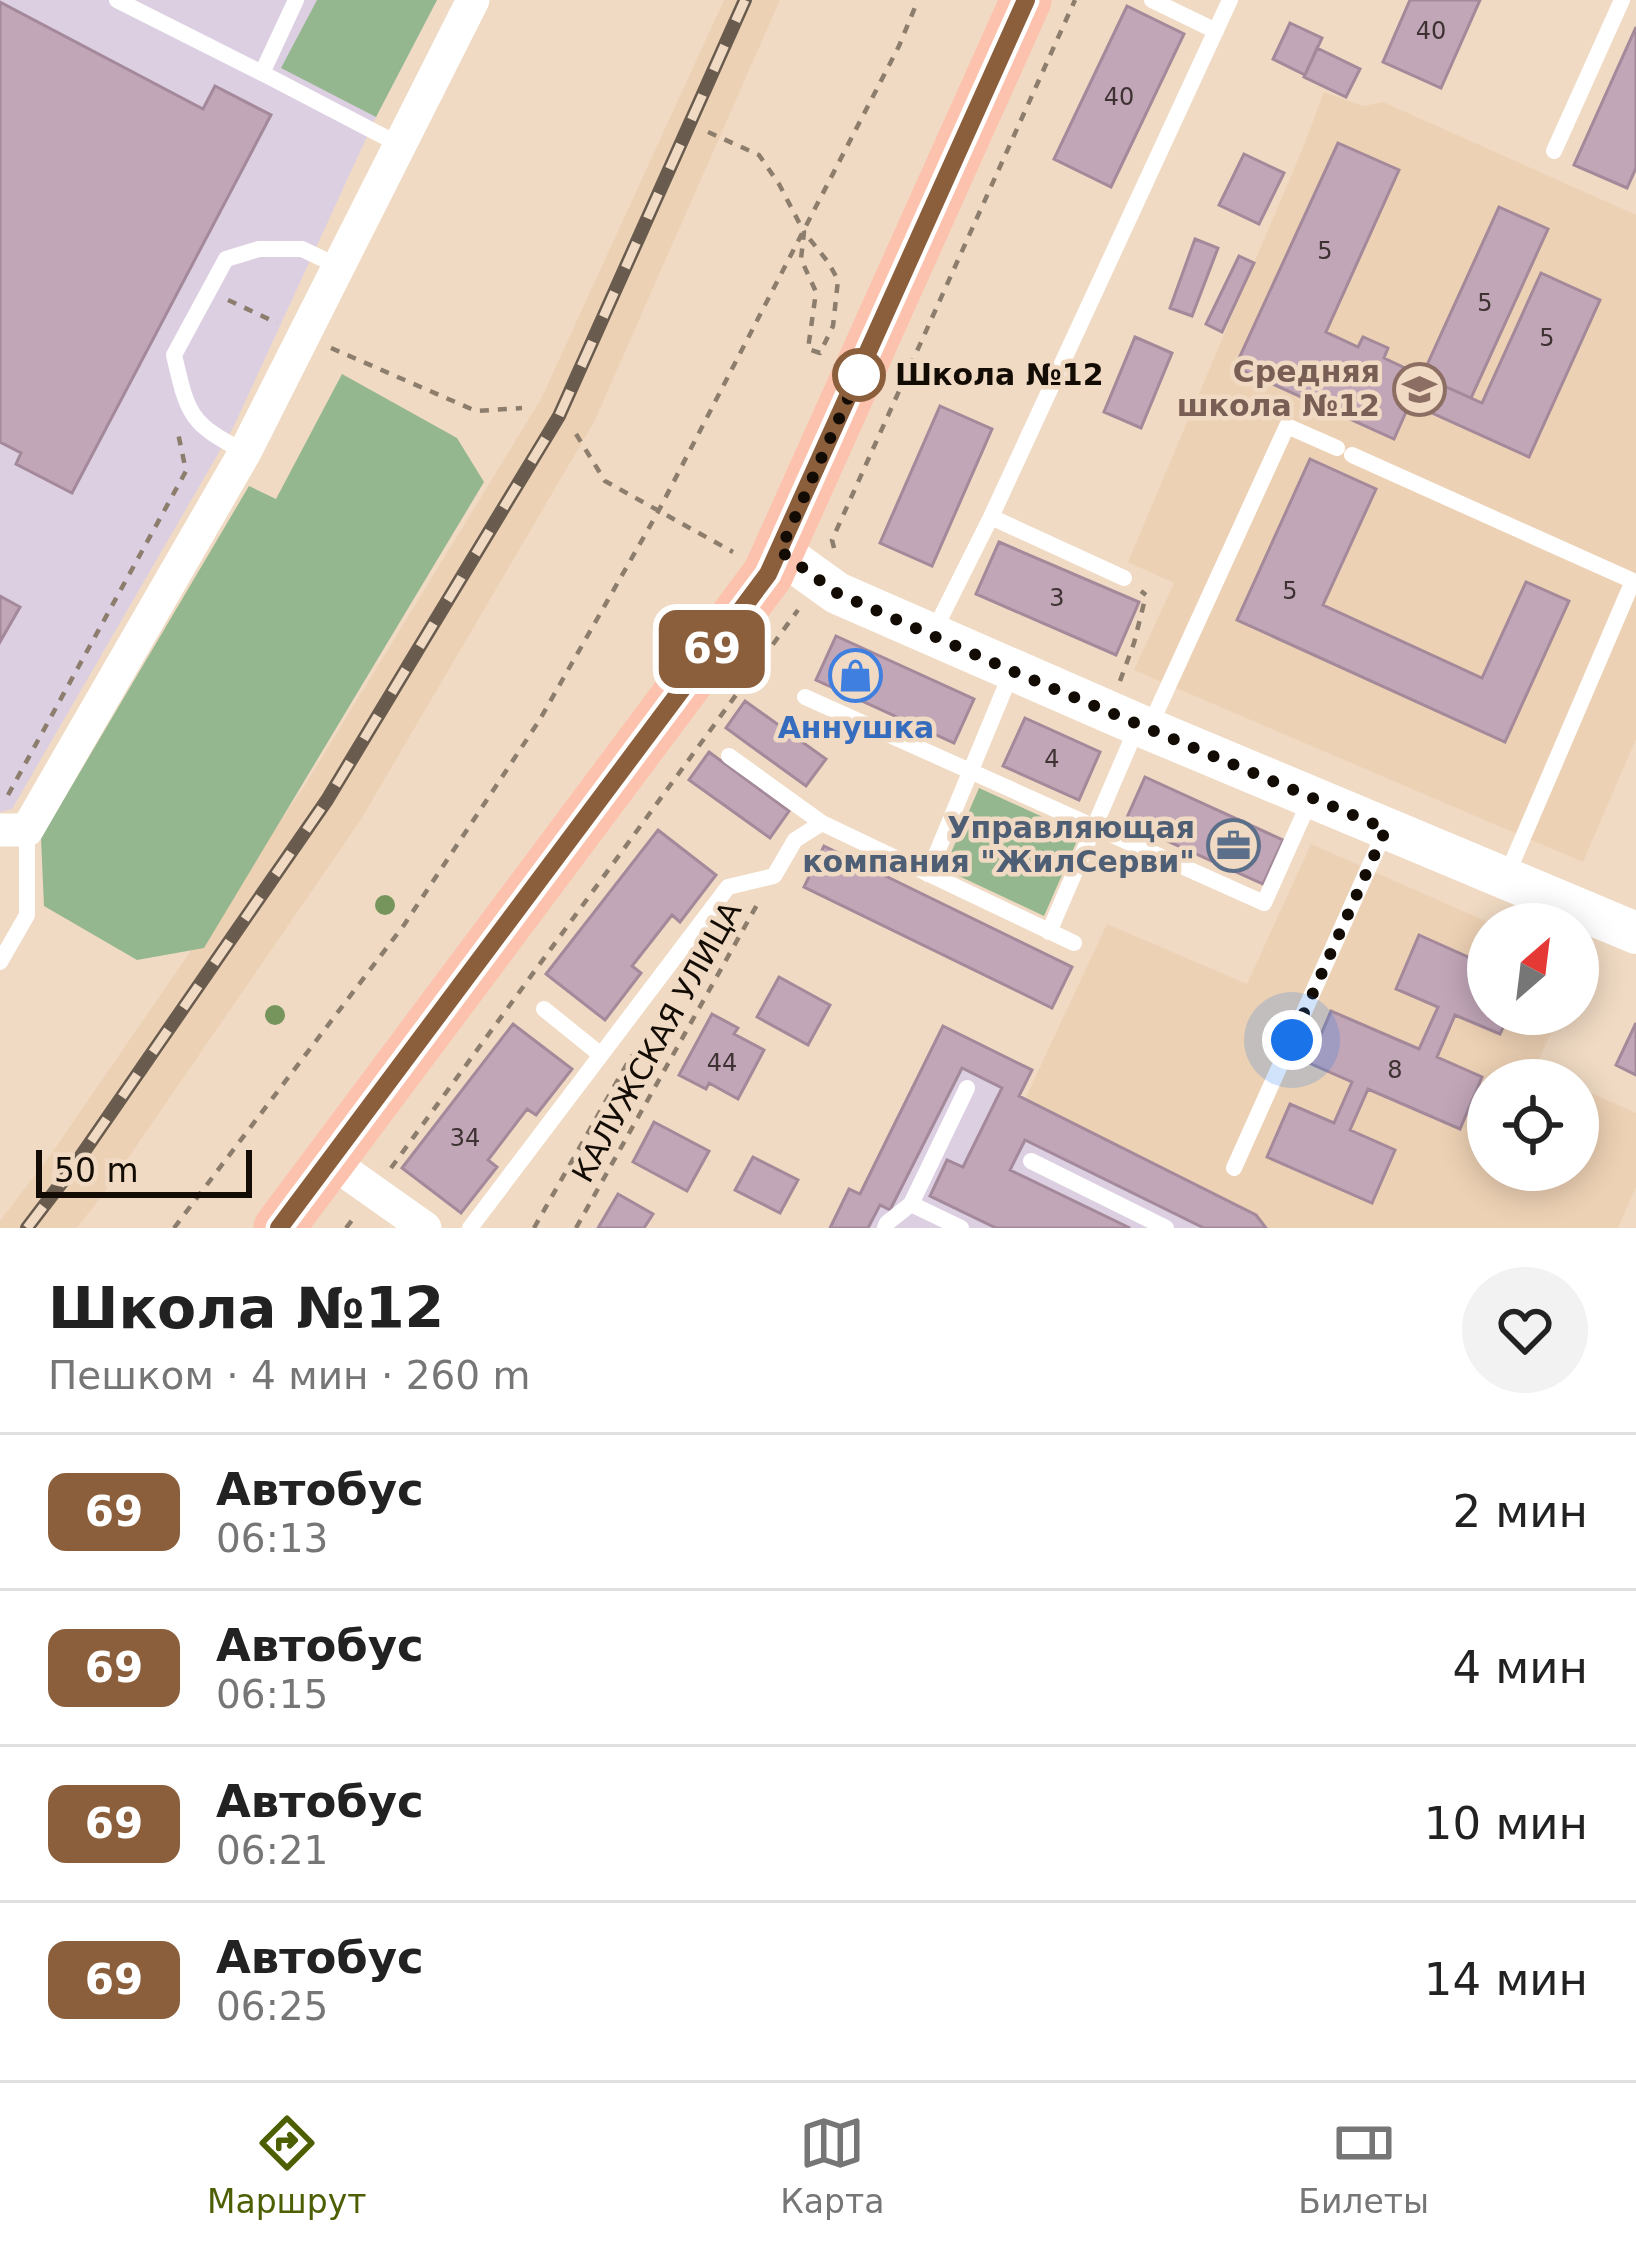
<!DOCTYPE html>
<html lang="ru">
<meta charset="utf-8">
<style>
body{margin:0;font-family:"DejaVu Sans",sans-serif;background:#f2f2f2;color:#222;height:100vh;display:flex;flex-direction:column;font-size:45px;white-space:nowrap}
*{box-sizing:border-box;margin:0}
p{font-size:39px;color:#767676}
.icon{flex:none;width:66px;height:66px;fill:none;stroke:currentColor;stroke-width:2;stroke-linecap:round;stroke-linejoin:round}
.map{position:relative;height:1228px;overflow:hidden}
.side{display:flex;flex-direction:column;background:#fff;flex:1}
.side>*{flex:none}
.badge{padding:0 24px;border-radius:18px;font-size:42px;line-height:78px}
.needle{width:78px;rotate:28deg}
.buttons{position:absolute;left:1467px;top:903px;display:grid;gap:24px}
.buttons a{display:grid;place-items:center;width:132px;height:132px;border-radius:50%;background:#fff;box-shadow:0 6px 30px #0003;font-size:60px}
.scale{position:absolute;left:36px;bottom:30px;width:216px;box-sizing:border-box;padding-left:12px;border:6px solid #130c05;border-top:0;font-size:33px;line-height:42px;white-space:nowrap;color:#130c05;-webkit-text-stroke:9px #f0dac3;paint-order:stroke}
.you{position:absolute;width:60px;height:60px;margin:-30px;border:9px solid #fff;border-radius:50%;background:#1a73e8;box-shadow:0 0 0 18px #1a73e833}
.map>.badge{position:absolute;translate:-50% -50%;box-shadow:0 0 0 6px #fff}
.round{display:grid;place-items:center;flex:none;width:126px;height:126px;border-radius:63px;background:#f2f2f2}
.headline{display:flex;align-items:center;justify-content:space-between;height:204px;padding:0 48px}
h1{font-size:57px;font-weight:700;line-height:90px}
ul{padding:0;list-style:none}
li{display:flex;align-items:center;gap:36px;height:156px;padding:0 48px;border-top:3px solid #e0e0e0}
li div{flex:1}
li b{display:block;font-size:45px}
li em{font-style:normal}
li .badge{min-width:132px;font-weight:700;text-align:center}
.tabs{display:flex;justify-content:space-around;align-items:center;height:168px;border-top:3px solid #e0e0e0;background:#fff;font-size:33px;color:#767676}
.tabs a{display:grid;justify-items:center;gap:6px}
.tabs .on{color:#4c5f03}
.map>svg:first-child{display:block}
.built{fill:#edd1b4}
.industrial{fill:#dccfe2}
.green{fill:#94b78f}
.building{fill:#c1a6b8;stroke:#a3899a;stroke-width:3}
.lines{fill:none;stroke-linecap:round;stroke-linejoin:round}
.path{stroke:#8c7d6d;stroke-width:4.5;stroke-dasharray:9 9;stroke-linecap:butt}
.service{stroke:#fff;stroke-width:16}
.minor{stroke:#fff;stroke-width:33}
.tertiary{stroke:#fff;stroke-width:42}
.primary{stroke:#fdc2ad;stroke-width:51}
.rail-casing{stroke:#695c4f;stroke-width:14}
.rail{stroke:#f0dac3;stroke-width:9;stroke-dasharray:27;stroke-linecap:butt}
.tree{fill:#75955d}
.line-casing{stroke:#fff;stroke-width:27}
.line{stroke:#8b5e3c;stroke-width:18}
.walk{stroke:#130c05;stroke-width:12;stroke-dasharray:0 21.6}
.stop-dot{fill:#fff;stroke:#8b5e3c;stroke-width:6}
.labels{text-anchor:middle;stroke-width:9;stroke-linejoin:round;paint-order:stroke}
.number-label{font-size:24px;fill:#3e3232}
.education-label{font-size:30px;font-weight:bold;fill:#785e54;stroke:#f0dac3;text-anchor:end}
.stop-label{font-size:30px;font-weight:bold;fill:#130c05;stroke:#f0dac3;text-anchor:start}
.shop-label{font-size:30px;font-weight:bold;fill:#366cbe;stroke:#f0dac3}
.service-label{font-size:30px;font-weight:bold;fill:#4e5e75;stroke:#f0dac3;text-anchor:end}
.street-label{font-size:30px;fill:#130c05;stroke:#f0dac3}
</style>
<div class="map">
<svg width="1636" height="1228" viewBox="0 0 1636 1228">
<rect width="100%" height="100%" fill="#f0dac3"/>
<path class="built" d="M724,0H780L594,422L360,821L104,1193L77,1228H0V1221L51,1154L305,785L541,399Z
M1324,92L1363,106L1383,102L1636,215V739L1583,862L1134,670L1174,583L1128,562L1304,145Z
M1311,844L1492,924H1488V1014H1559L1536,1067L1563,1080H1488V1170H1578V1087L1636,1113V1187L1618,1228H1266L1255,1215L1025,1099L1107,924L1247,984Z"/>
<path class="industrial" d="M0,0H437L376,117L233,428L12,809L0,812Z
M943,1026L1032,1070L1019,1096L1255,1215L1266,1228H830L849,1189L860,1193Z"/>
<path class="green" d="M317,0H437L376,117L281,68Z
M342,374L457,438L484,482L204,948L137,960L44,906L41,838L249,486L276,499Z
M979,788L1080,834L1044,916L944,869Z"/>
<path class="building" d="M1410,0H1480L1441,88L1383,62Z
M0,2L203,109L215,86L271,115L72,493L16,464L21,453L0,442Z
M1127,6L1184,34L1111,187L1054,159Z
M1290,23L1322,38L1305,75L1273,59Z
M1636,27V168L1627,188L1574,165Z
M1317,48L1360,69L1346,97L1304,77Z
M1338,143L1399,170L1326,332L1358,347L1363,337L1388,348L1384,358L1422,376L1394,439L1235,367Z
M1244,154L1284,173L1259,224L1219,205Z
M1499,207L1548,229L1471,398L1422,376Z
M1195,239L1218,248L1192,316L1170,308Z
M1239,256L1254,263L1222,332L1206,324Z
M1541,273L1600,300L1529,457L1410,403L1422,376L1482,403Z
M1135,337L1172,353L1141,428L1104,412Z
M940,406L992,429L932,566L880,543Z
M1310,459L1376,489L1323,605L1482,678L1526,582L1569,601L1505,742L1237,620Z
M999,542L1139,602L1116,655L976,594Z
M0,596L20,607L0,642Z
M836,636L974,699L954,743L816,680Z
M745,701L826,759L806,786L726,728Z
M1025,718L1100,752L1079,800L1003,766Z
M709,752L789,811L770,838L689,780Z
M1145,777L1283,840L1263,884L1125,822Z
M658,830L716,875L680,922L672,915L632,966L641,973L605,1020L546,974Z
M824,846L1072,967L1052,1008L804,887Z
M1419,935L1488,966V1014H1509L1500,1034L1455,1015L1437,1057L1482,1077L1460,1129L1368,1089L1350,1130L1395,1150L1372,1203L1267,1157L1290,1104L1334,1123L1352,1082L1309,1063L1331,1011L1419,1049L1438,1007L1396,989Z
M779,977L830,1005L808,1045L757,1017Z
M712,1014L738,1028L734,1034L764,1050L738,1099L709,1083L706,1089L679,1075Z
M1636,1023V1075L1616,1065Z
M513,1024L572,1069L536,1115L527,1109L488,1160L497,1167L461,1213L402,1168Z
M943,1026L1032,1070L1019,1096L1256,1215L1266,1228H1204L1025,1140L1010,1170L1130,1228H996L930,1196L947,1160L963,1167L1002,1088L962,1068L890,1210L880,1205L868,1228H830L849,1189L860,1194Z
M654,1122L709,1151L687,1191L633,1162Z
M753,1157L798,1180L780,1213L735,1190Z
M618,1194L653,1214L644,1228H598Z"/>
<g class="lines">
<path class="path" d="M708,132L759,155L779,184L804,232L801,259L816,292L808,349L820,353L833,326L838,280L828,262L804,232
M228,300L277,323
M331,348L476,411L522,408
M576,434L605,481L733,552
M834,548L832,540L1075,0
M1120,681L1134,643L1146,595L1141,591
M8,795L186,471L178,433
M391,1168L798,610
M174,1228L404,925L539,721L658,512L899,46L918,0
M346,1228L356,1215
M534,1228L632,1055
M576,1228L758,903"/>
<path class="service" d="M117,0L262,73L296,0
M1152,0L1216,31
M262,73L402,146
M1554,151L1622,0
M245,452C189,423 188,415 174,355L226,259L259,249H302L340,267
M1352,455L1633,581L1506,877
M991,517L1124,578
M933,633L991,517L1230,0
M805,697L1264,903L1311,798
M1149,728L1287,426L1337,448
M729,756L822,823
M928,874L1012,671
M1049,932L1138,725
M0,962L27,915V830
M544,1009L601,1055
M1031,1161L1166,1228
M1234,1168L1386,829
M470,1228L728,887L774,876L795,840L822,823L1074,943
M885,1228L887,1223L911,1204
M961,1228L911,1204L967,1088"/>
<path class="minor" d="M0,830H27L245,452L473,0
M329,1160L425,1228"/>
<path class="tertiary" d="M780,552L837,593L1139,725L1636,933"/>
<path class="primary" d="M279,1228L768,574L1026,0"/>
<defs>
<path id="rail" d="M27,1228L72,1169L327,800L559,416L745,0"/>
</defs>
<use href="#rail" class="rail-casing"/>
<use href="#rail" class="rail"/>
</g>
<g class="tree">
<circle cx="385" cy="905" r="10"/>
<circle cx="275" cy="1015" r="10"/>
</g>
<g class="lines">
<defs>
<path id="line" d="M279,1228L768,574L1026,0"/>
</defs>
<use href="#line" class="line-casing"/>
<use href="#line" class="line"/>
<path class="walk" d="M859,375L862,367L780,551L837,593L1012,671L1386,829L1292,1040"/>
</g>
<defs>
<symbol id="school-ring" viewBox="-11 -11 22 22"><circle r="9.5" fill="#f0dac3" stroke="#8d6e63" stroke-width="1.5"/><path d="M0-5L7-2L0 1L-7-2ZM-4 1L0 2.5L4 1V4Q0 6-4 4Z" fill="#8d6e63"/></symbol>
<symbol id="shop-ring" viewBox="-11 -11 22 22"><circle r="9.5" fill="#f0dac3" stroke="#3f7fe0" stroke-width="1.5"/><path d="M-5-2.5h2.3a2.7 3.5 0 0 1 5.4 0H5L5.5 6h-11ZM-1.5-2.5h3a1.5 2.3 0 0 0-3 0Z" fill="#3f7fe0"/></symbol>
<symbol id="office-ring" viewBox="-11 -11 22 22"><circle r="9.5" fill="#f0dac3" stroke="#5c6f8a" stroke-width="1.5"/><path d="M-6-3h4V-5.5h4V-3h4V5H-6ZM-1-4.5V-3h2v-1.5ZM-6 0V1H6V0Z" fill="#5c6f8a"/></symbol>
</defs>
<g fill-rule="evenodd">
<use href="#school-ring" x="1390" y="360" width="59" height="59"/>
<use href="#shop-ring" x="826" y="646" width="59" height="59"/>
<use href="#office-ring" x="1204" y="816" width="59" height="59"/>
</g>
<circle class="stop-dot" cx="859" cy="375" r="24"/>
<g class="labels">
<g class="number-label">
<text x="1431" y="39">40</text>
<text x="1119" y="105">40</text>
<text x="1325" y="259">5</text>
<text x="1485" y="311">5</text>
<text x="1547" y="346">5</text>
<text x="1290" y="599">5</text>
<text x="1057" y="606">3</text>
<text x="1052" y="767">4</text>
<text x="722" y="1071">44</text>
<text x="1395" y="1078">8</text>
<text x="465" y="1146">34</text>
</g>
<g class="education-label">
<text x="1380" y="382">Средняя<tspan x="1380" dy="34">школа №12</tspan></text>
</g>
<g class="stop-label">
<text x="895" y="385">Школа №12</text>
</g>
<g class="shop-label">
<text x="856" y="738">Аннушка</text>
</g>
<g class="service-label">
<text x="1195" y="838">Управляющая<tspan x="1195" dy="34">компания "ЖилСерви"</tspan></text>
</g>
<g class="street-label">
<text transform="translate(657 1042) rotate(-61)" y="10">КАЛУЖСКАЯ УЛИЦА</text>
</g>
</g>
</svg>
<div class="buttons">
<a><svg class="needle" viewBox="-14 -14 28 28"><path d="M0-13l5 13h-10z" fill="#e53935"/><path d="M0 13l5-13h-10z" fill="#767676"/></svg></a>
<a><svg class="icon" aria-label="locate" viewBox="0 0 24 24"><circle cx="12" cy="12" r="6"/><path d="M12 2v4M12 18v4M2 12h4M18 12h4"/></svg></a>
</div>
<div class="scale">50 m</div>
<div class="you" style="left:1292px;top:1040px"></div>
<b class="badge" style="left:712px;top:649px;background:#8b5e3c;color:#fff">69</b>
</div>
<section class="side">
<div class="headline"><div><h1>Школа №12</h1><p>Пешком · 4 мин · 260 m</p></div><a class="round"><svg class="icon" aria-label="heart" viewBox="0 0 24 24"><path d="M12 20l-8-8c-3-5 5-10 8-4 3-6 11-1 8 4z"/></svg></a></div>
<ul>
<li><span class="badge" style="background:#8b5e3c;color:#fff">69</span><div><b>Автобус</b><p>06:13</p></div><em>2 мин</em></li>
<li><span class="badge" style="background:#8b5e3c;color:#fff">69</span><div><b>Автобус</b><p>06:15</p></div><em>4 мин</em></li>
<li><span class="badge" style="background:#8b5e3c;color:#fff">69</span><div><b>Автобус</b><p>06:21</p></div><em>10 мин</em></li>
<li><span class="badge" style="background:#8b5e3c;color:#fff">69</span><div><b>Автобус</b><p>06:25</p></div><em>14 мин</em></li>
</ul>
</section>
<nav class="tabs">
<a class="on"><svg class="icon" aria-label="directions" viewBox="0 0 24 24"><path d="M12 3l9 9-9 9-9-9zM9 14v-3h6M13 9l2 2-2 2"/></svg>Маршрут</a>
<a><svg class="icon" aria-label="map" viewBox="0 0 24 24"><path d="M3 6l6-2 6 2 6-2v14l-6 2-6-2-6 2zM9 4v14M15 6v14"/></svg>Карта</a>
<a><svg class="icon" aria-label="tickets" viewBox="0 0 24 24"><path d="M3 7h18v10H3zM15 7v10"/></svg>Билеты</a>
</nav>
